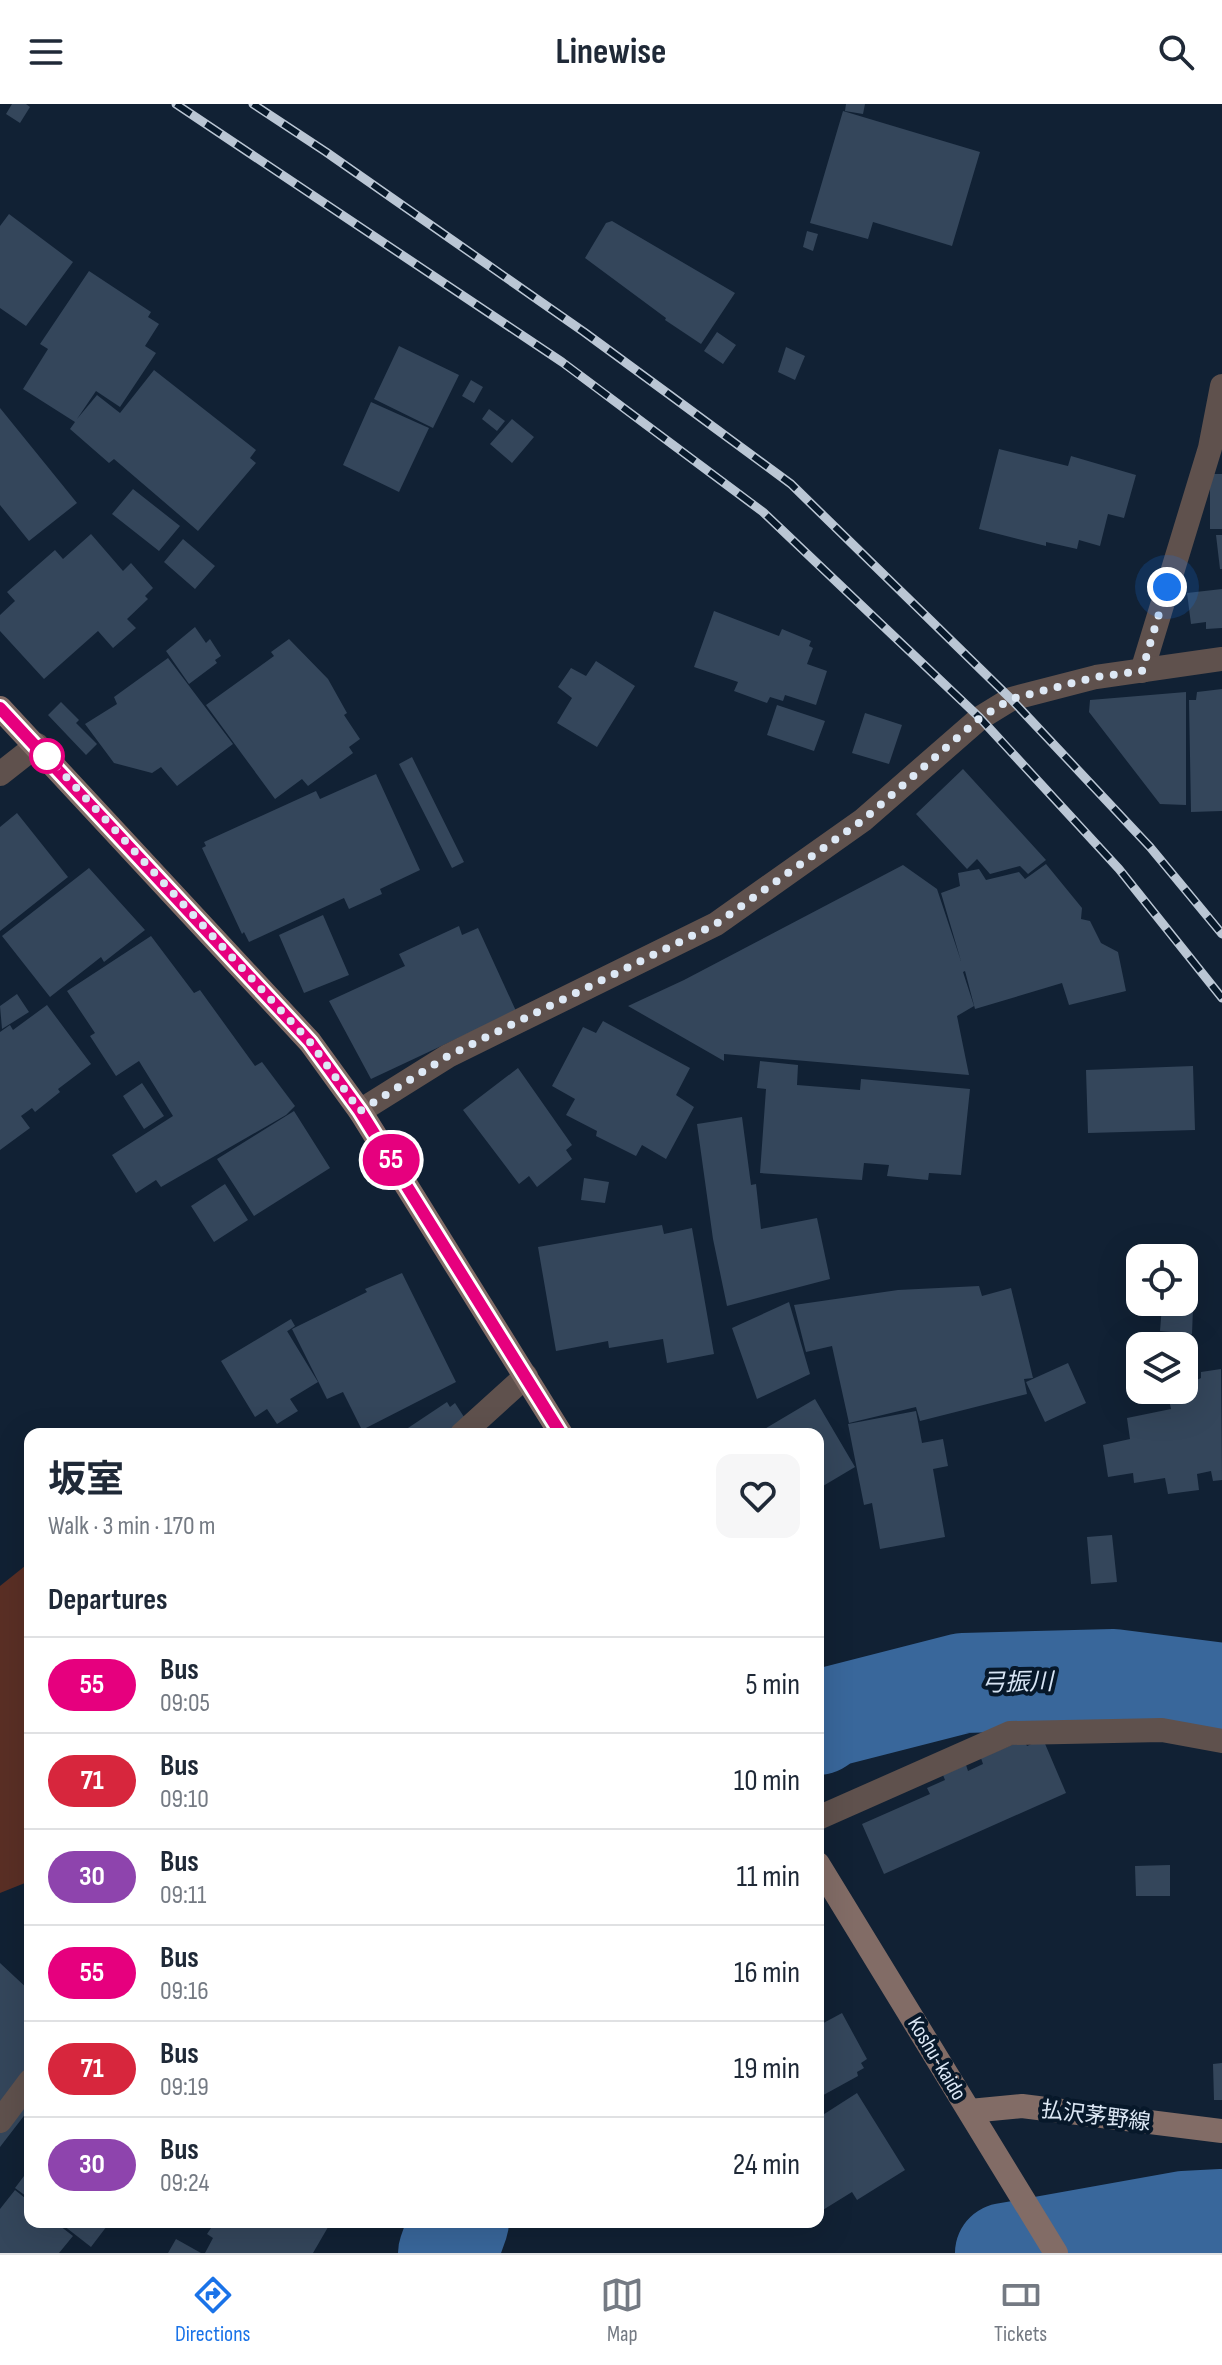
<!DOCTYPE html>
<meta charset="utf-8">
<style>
body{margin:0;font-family:"Sofia Sans Condensed","Noto Sans JP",sans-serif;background:#f6f6f7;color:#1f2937;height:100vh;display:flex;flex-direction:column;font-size:30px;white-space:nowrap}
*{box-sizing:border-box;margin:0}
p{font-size:26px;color:#747a83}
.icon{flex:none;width:44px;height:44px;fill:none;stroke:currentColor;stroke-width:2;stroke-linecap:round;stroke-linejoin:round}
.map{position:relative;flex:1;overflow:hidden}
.sheet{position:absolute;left:24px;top:1324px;width:800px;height:800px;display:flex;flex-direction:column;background:#fff;border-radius:16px;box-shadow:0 8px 32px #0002}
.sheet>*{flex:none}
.badge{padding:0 16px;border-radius:26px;font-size:28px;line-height:52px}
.tools{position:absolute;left:1126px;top:1140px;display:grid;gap:16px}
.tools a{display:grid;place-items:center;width:72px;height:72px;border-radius:16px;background:#fff;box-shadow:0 8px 32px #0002;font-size:40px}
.you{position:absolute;width:40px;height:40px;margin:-20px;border:6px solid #fff;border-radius:50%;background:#1a73e8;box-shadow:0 0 0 12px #1a73e833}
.map>.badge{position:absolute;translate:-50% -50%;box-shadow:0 0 0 4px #fff}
h2{padding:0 24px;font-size:30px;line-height:72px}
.round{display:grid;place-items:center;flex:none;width:84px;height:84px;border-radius:16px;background:#f6f6f7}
.headline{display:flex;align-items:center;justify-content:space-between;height:136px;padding:0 24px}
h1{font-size:38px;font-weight:700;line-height:60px}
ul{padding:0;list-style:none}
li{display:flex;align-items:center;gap:24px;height:96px;padding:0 24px;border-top:2px solid #e0e1e3}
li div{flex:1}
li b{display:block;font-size:30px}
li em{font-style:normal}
li .badge{min-width:88px;font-weight:700;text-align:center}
header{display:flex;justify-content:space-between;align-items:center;height:104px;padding:0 24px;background:#fff;font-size:36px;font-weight:700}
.menu{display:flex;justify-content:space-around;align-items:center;height:112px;border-top:2px solid #e0e1e3;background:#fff;font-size:22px;color:#747a83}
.menu a{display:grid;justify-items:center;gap:4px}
.menu .selected{color:#1a73e8}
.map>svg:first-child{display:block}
.green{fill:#5a2f25}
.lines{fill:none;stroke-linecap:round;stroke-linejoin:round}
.river{stroke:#39679b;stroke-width:100}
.building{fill:#34465b}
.lane{stroke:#5f514d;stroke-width:24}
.street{stroke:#5f514d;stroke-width:24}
.secondary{stroke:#826c66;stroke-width:24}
.rail-casing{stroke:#bac6d4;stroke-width:9}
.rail{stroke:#07182a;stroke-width:6;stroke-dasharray:18;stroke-linecap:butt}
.line-casing{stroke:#fff;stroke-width:18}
.line{stroke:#e6007e;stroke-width:12}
.walk{stroke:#dde8f5;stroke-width:8;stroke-dasharray:0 14.4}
.stop-dot{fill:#fff;stroke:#e6007e;stroke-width:4}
.labels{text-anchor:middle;stroke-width:8;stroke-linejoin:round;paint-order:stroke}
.street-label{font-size:22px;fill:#dde8f5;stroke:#07182a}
.water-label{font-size:24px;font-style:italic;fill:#d8e5f5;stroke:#07182a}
</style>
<header><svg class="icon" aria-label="menu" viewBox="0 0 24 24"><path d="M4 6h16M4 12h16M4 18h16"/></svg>Linewise<svg class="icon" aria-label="search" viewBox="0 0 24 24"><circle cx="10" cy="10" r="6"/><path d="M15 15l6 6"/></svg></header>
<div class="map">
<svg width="1222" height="2149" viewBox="0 0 1222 2149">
<rect width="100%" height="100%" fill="#112134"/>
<path class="green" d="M30,1458V1777L0,1789V1482Z"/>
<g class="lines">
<path class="river" d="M818,1621L830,1613L963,1579L1114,1575L1222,1589
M448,2149L459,2118
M1005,2149L1184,2117L1222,2115"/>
</g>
<path class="building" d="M12,0H26L30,3L20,19L6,10Z
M846,0H865L863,10L845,7Z
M843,7L980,48L952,142L873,118L868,135L810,119Z
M9,110L73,158L26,222L0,204V122Z
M612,117L735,189L701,240L665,216L666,214L585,154L606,119Z
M807,127L818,130L813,147L803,143Z
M89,167L151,208L148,213L159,220L145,242L156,249L120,303L96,287L77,315L97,291L120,309L154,266L256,346L250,354L256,359L198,427L114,355L109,359L70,325L75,318L23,285L48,245L40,240Z
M717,228L736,241L723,260L704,247Z
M399,242L459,271L433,324L374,295Z
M786,243L805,252L795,276L778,268Z
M471,276L483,283L474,299L462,292Z
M371,298L429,324L399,388L343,361Z
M0,304L77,399L29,437L0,401Z
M489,305L505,317L497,327L482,315Z
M512,315L534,333L512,359L490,340Z
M999,345L1068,362L1071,352L1136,371L1124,414L1108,410L1100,442L1079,436L1077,445L1046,438V442L979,425Z
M1210,370H1222V425H1210Z
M133,385L180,422L159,447L112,410Z
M91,430L123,467L131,459L153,484L145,492L148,495L127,515L136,524L113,544L98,527L44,575L0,527V511L15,497L7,488L55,446L63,455Z
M1216,431H1222V465H1220Z
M183,435L215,462L195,485L164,458Z
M1222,485V524L1206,525V518L1191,520L1187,489Z
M714,507L779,532L782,525L811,537L809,542L813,544L807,560L827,567L816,601L785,591L783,597L770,593L767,599L734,587L738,578L694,563Z
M195,523L206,539L210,535L221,552L215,556L217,559L189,580L166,547Z
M289,535L328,575L347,609L344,611L360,635L349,643L353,649L308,682L302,675L275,695L206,601L274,552L271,548Z
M168,554L233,640L177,682L161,663L152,669L114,659L85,620L117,600L114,593Z
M596,557L635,582L597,643L557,619L572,594L558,583L571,564L586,572Z
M1222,585V707L1191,708L1189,596H1196L1197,588Z
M1186,588V701L1160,700L1089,608L1090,596Z
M61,598L79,616L76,619L97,640L86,651L48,611Z
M777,601L825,617L814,647L767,631Z
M865,609L902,621L889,660L852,649Z
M412,653L464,758L452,764L399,660Z
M963,665L1046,756L1028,770L1020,762L990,770L977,755L967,765L916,710Z
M376,670L420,766L380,785L382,790L349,805L344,794L249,838L244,828L242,830L202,744L206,742L204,738L316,687L320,695Z
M17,709L68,773L0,827V723Z
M1046,760L1082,804L1081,815L1090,817L1101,839L1118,848L1126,887L1069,901L1062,879L975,905L965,867L963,868L974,902L957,912L969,971L724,950V957L628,902L684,876L903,761L937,785L961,857L941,789L960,782L958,769L979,765L986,776L1019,768L1025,775Z
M89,764L145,826L104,858L101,853L50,893L2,832Z
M323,811L349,871L304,889L279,831Z
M459,822L462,831L478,824L516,907L371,975L329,897L405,862L399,850Z
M151,832L194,889L200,886L255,962L262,958L295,1002L286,1011L161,1083L156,1076L136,1089L112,1051L173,1012L139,957L116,972L90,932L95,929L67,887Z
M17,890L29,908L2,925L0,902Z
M47,901L91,960L58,985L60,988L35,1008L32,1004L21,1012L30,1024L0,1046V928L10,921L13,926Z
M603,917L690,964L676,991L694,1003L666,1055L642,1041L636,1052L596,1032L597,1027L566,1011L575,995L552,982L583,923L596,929Z
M760,957L798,961L797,981L860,986L861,975L970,985L961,1071L929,1069L928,1076L887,1072L889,1061L864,1059L862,1076L760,1069L766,985L757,984Z
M1193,962L1195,1026L1088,1029L1086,966Z
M518,964L572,1041L566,1046L572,1055L537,1083L529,1072L519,1080L463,1006Z
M142,979L164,1012L144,1025L123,992Z
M294,1007L330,1064L254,1112L217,1055Z
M742,1013L751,1081L756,1080L761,1125L817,1114L830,1175L727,1202L713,1135L697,1020Z
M584,1074L609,1078L605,1099L581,1096Z
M225,1080L248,1116L214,1138L191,1102Z
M662,1121L664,1130L692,1124L714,1250L667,1259L663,1235L609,1244L608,1237L556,1247L538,1143Z
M402,1169L456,1278L362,1326L343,1288L327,1295L292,1225L367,1188L365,1185Z
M979,1182L982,1192L1011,1184L1033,1274L1024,1275L1027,1290L920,1317L916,1303L849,1319L832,1242L806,1248L794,1201L898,1186Z
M789,1198L810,1270L757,1295L732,1224Z
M1162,1202L1193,1204L1192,1230L1160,1227Z
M291,1215L295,1222L286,1228L287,1227L318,1278L290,1295L298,1307L277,1320L267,1305L255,1313L221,1257Z
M1068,1259L1086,1299L1045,1318L1026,1278Z
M1221,1265L1222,1376L1213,1377L1211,1367L1197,1370L1199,1386L1168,1390L1165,1374L1134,1379L1133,1369L1108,1373L1103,1341L1130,1335L1127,1314L1171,1305L1168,1291L1184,1286V1282L1201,1274V1268Z
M815,1295L855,1363L818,1385V1330H756Z
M447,1298L450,1303L455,1299L475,1330H399Z
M916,1307L922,1339L943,1335L948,1362L933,1365L945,1433L880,1445L872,1399L864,1401L848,1320Z
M1112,1431L1117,1478L1091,1480L1087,1433Z
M1043,1635L1066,1689L884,1770L862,1720L930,1690L927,1684L945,1676L943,1671L966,1661L968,1667L983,1660L981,1654L1024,1636L1027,1642Z
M1170,1761V1792H1136L1135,1762Z
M0,1859L30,1887V1948L25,1953L30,1958V2004L0,2043Z
M842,1909L867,1955L861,1959L864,1964L857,1968L858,1972L818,1994V1922Z
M1222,1959V1996H1214L1213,1960Z
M857,1989L905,2066L857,2096L852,2088L818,2109V2014Z
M30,2064V2095L15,2084Z
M15,2086L30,2098V2118H55L73,2132L59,2149H0V2105Z
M59,2118H110L91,2143Z
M215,2118H331L313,2149H205L213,2134L207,2130Z
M176,2135L201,2149H168Z"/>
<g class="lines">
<path class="lane" d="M1142,567L1210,344L1222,282
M818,1714L1010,1629L1162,1626L1222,1637"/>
<path class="street" d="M0,670L37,641
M360,1007L448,952L716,820L863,716L980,614L1011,595L1096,573L1222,555
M462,1330L526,1272
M0,2017L30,1977"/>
<path class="secondary" d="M0,604L310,938L360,1007L561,1330
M818,1760L1056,2149
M970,2007L1022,2002L1222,2027"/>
<defs>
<path id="rail" d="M176,0L562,258L763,408L980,614L1119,765L1222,894
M253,0L326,48L584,228L791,380L1011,595L1150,743L1222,830"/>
</defs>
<use href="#rail" class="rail-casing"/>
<use href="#rail" class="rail"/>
</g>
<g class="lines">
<defs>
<path id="line" d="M0,604L310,938L360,1007L561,1330"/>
</defs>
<use href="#line" class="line-casing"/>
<use href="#line" class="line"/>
<path class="walk" d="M47,652L310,938L360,1007L448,952L716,820L863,716L980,614L1011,595L1096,573L1142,567L1167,483"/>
</g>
<circle class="stop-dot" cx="47" cy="652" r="16"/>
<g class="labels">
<g class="street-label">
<text transform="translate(938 1954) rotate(59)" y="8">Koshu-kaido</text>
<text transform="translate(1096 2011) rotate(7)" y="8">払沢茅野線</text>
</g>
<g class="water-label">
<text transform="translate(1017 1578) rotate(-1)" y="8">弓振川</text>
</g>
</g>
</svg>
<div class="tools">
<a><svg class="icon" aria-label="locate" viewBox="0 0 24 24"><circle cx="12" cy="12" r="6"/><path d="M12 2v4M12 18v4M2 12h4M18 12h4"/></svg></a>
<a><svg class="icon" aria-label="layers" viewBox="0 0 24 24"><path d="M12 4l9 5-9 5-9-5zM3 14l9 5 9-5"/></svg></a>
</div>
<div class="you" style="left:1167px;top:483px"></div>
<b class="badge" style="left:391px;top:1056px;background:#e6007e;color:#fff">55</b>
<section class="sheet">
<div class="headline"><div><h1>坂室</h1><p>Walk · 3 min · 170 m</p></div><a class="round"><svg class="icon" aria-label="heart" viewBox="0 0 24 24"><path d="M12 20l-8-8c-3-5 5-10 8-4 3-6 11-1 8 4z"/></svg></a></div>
<h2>Departures</h2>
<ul>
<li><span class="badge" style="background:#e6007e;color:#fff">55</span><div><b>Bus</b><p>09:05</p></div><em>5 min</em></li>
<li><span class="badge" style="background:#d7263d;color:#fff">71</span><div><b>Bus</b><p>09:10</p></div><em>10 min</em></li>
<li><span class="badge" style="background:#8e44ad;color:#fff">30</span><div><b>Bus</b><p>09:11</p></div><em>11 min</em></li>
<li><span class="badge" style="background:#e6007e;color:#fff">55</span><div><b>Bus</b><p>09:16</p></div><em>16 min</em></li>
<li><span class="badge" style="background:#d7263d;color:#fff">71</span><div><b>Bus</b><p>09:19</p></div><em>19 min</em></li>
<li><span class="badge" style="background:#8e44ad;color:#fff">30</span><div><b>Bus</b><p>09:24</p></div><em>24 min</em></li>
</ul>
</section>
</div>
<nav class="menu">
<a class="selected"><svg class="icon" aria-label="directions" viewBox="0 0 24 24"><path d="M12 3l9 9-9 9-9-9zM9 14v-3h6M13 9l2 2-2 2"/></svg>Directions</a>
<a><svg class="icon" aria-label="map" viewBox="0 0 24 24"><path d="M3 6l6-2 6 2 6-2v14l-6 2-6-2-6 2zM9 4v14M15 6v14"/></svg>Map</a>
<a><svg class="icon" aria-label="tickets" viewBox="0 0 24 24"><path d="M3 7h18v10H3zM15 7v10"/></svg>Tickets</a>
</nav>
